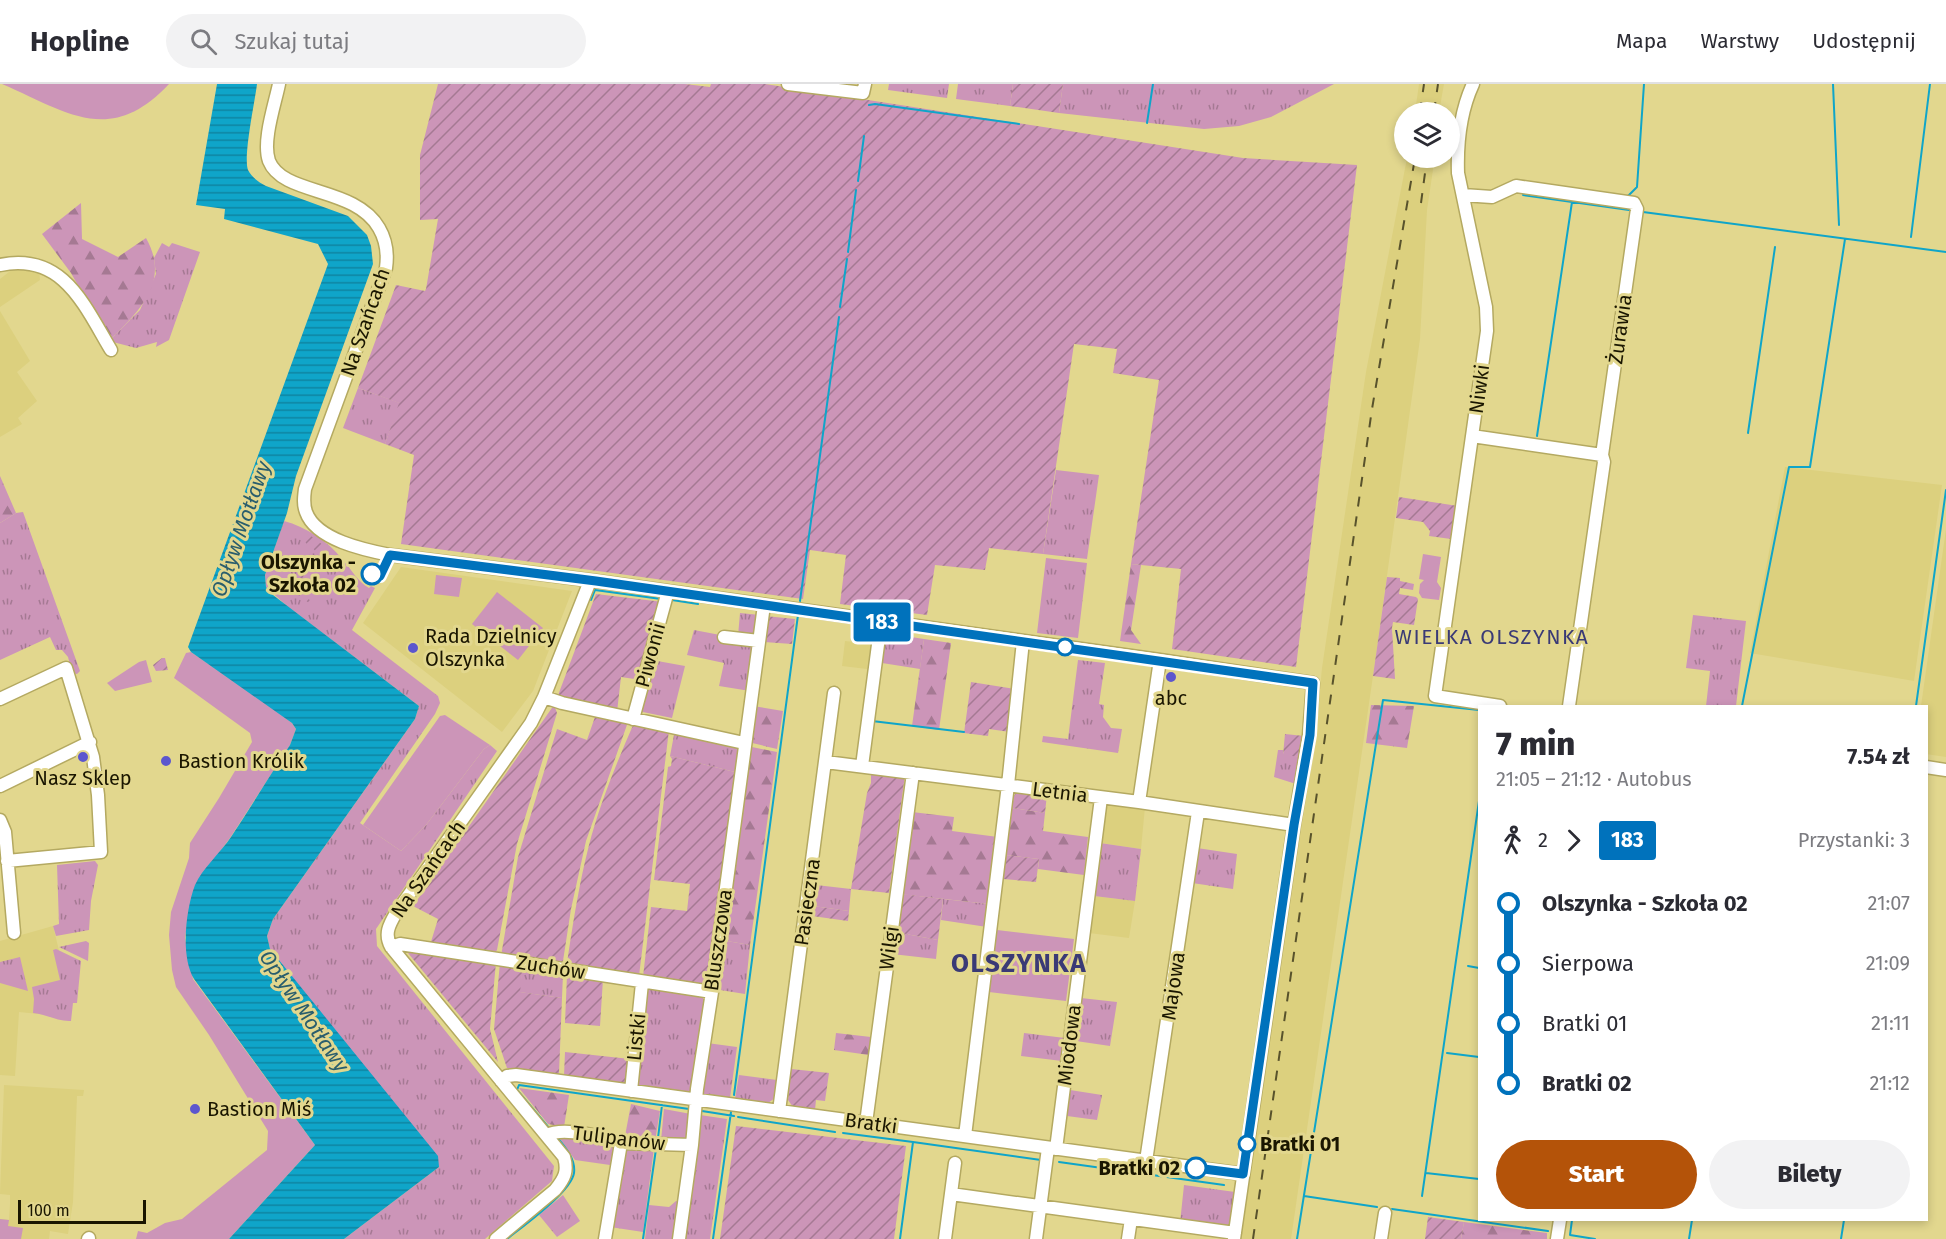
<!DOCTYPE html>
<html lang="pl">
<meta charset="utf-8">
<style>
body{margin:0;font-family:"Fira Sans",sans-serif;background:#f2f2f3;color:#2b2b33;height:100vh;display:flex;flex-direction:column;font-size:22px;white-space:nowrap}
*{box-sizing:border-box;margin:0}
p{font-size:20px;color:#7c7c81}
.icon{flex:none;width:33px;height:33px;fill:none;stroke:currentColor;stroke-width:2;stroke-linecap:round;stroke-linejoin:round}
.map{position:relative;flex:1;overflow:hidden}
.side{position:absolute;left:1478px;top:621px;width:450px;height:516px;display:flex;flex-direction:column;background:#fff;border-radius:0px;box-shadow:0 3px 9px #0003}
.side>*{flex:none}
.badge{padding:0 12px;border-radius:4px;font-size:21px;line-height:39px}
.buttons{position:absolute;left:1394px;top:18px;display:grid;gap:12px}
.buttons a{display:grid;place-items:center;width:66px;height:66px;border-radius:50%;background:#fff;box-shadow:0 3px 9px #0003;font-size:30px}
.scale{position:absolute;left:18px;bottom:15px;width:128px;box-sizing:border-box;padding-left:6px;border:3px solid #1a1600;border-top:0;font-size:16px;line-height:21px;white-space:nowrap;color:#1a1600;-webkit-text-stroke:4px #e2d78e;paint-order:stroke}
.map>.badge{position:absolute;translate:-50% -50%;box-shadow:0 0 0 3px #fff}
.legs{display:flex;align-items:center;gap:9px;height:66px;padding:0 18px;font-size:20px}
.legs p{margin-inline-start:auto}
.summary{display:flex;align-items:center;justify-content:space-between;height:102px;padding:0 18px}
h1{font-size:33px;font-weight:800;line-height:45px}
.cta{display:flex;gap:12px;margin-top:auto;padding:12px 18px}
.cta a{flex:1;height:69px;border-radius:36px;background:#b45309;color:#fff;font-size:24px;font-weight:800;line-height:69px;text-align:center}
.cta a+a{background:#f2f2f3;color:#2b2b33}
ul{padding:0 18px;list-style:none}
li{display:flex;align-items:center;gap:21px;height:60px;font-size:22px}
li i{display:grid;place-items:center;width:9px;height:100%;margin:0 8px;background:currentColor}
li i::after{content:'';width:15px;height:15px;margin:-8px;border:4px solid;border-radius:50%;background:#fff}
li p{margin-inline-start:auto}
li:first-child i{background:linear-gradient(#0000 50%,currentColor 0)}
li:last-child i{background:linear-gradient(currentColor 50%,#0000 0)}
header{display:flex;align-items:center;gap:36px;box-sizing:border-box;height:84px;padding:0 30px;background:#fff;border-bottom:2px solid #e1e1e2}
header strong{font-size:28px}
nav{display:flex;gap:33px;margin-inline-start:auto;font-size:21px}
.search{width:420px;height:54px;background:#f2f2f3;display:flex;align-items:center;gap:15px;box-sizing:border-box;padding:0 21px;border-radius:33px;color:#7c7c81;font-size:22px}
.map>svg:first-child{display:block}
.built{fill:#dcd07e}
.grass{fill:url(#grass-tufts)}
.forest{fill:url(#forest-firs)}
.park{fill:#cc95b8}
.garden{fill:url(#garden-furrows)}
.water{fill:url(#water-rules)}
.lines{fill:none;stroke-linecap:round;stroke-linejoin:round}
.stream{stroke:#0fa5c9;stroke-width:2}
.minor-casing{stroke:#b4a961;stroke-width:15}
.minor{stroke:#fff;stroke-width:12}
.rail{stroke:#58522c;stroke-width:2;stroke-dasharray:10 10;stroke-linecap:butt}
.line-1-casing{stroke:#fff;stroke-width:14}
.line-1{stroke:#0072bc;stroke-width:9}
.stop-1-dot{fill:#fff;stroke:#0072bc;stroke-width:3}
.poi-dot{fill:#5c56ce;stroke:#e2d78e;stroke-width:2}
.labels{text-anchor:middle;stroke-width:6;stroke-linejoin:round;paint-order:stroke}
.street-label{font-size:20px;fill:#1a1600;stroke:#e2d78e}
.stop-label{font-size:20px;font-weight:bold;fill:#1a1600;stroke:#e2d78e;text-anchor:end}
.poi-label{font-size:20px;fill:#1a1600;stroke:#e2d78e;text-anchor:start}
.water-label{font-size:21px;font-style:italic;fill:#2a5e6d;stroke:#e2d78e}
.neighbourhood-label{font-size:21px;letter-spacing:1.5px;fill:#3a3a76;stroke:#e2d78e}
.district-label{font-size:26px;font-weight:bold;letter-spacing:1.5px;fill:#3a3a76;stroke:#e2d78e}
</style>
<header>
<strong>Hopline</strong>
<div class="search"><svg class="icon" aria-label="search" viewBox="0 0 24 24"><circle cx="10" cy="10" r="6"/><path d="M15 15l6 6"/></svg>Szukaj tutaj</div>
<nav><a>Mapa</a><a>Warstwy</a><a>Udostępnij</a></nav>
</header>
<div class="map">
<svg width="1946" height="1155" viewBox="0 0 1946 1155">
<defs>
<pattern id="grass-tufts" width="24" height="20" patternUnits="userSpaceOnUse" patternTransform="scale(1.5)"><rect width="24" height="20" fill="#cc95b8"/><path d="M3 7l-1-3M5 7V3M7 7l1-3M15 17l-1-3M17 17v-4M19 17l1-3" fill="none" stroke="#a57993"/></pattern>
<pattern id="forest-firs" width="22" height="20" patternUnits="userSpaceOnUse" patternTransform="scale(1.5)"><rect width="22" height="20" fill="#cc95b8"/><path d="M5 1l3.5 6h-7zM16 11l3.5 6h-7z" fill="#a57993"/></pattern>
<pattern id="garden-furrows" width="10" height="10" patternUnits="userSpaceOnUse" patternTransform="scale(1.5)"><rect width="10" height="10" fill="#cc95b8"/><path d="M-1 1l2-2M0 10L10 0M9 11l2-2" fill="none" stroke="#a57993"/></pattern>
<pattern id="water-rules" width="6" height="5" patternUnits="userSpaceOnUse" patternTransform="scale(1.5)"><rect width="6" height="5" fill="#0fa5c9"/><path d="M0 2.5h6" fill="none" stroke="#0e85a1"/></pattern>
</defs>
<rect width="100%" height="100%" fill="#e2d78e"/>
<path class="built" d="M1419,0H1444L1439,28H1415Z
M1407,74H1433L1434,79L1427,126L1420,255L1373,592L1291,1155H1241L1317,636L1322,584L1366,288Z
M14,184L39,186L40,196L0,223V195Z
M0,227L30,277L17,288L37,317L18,334L22,340L0,353Z
M1785,383L1942,401L1914,597L1750,569Z
M1946,445V673L1926,670V622H1921Z
M401,483L572,507L533,607L502,648L363,539Z
M845,557L871,560L867,585L842,582Z
M1112,719L1145,723L1141,765L1101,759L1105,725Z
M1094,812L1135,817L1129,854L1089,849Z
M53,842L68,903L39,930L19,928L15,992L0,991V857Z
M4,1001L84,1006L83,1012H77L73,1118L68,1150L50,1147L49,1155H0V1135L9,1136L10,1120V1111L0,1110Z"/>
<path class="grass" d="M889,0H949L947,14L888,6Z
M958,0H1013L1010,22L956,15Z
M1063,0H1334L1271,33L1239,42L1204,45L1059,29Z
M162,159L169,163L172,159L200,168L169,256L156,263L157,258L136,264L109,257L140,226L156,190L154,174Z
M358,304L400,319L385,360L343,344Z
M1056,386L1099,391L1087,475L1043,470Z
M23,428L80,587L77,590L72,589L68,573L62,566H56L50,553L0,576V439L16,429Z
M284,437C306,443 328,457 342,475C352,486 358,498 369,504L371,502L375,504L352,546L438,612L440,619L435,630L360,739L401,767L426,741L484,665L490,661L497,667L376,845L377,862L554,1082L552,1097L485,1155H344L439,1083L270,865L267,852L273,835L415,635L419,622L287,522L266,503L265,491Z
M1046,474L1087,479L1078,554L1037,549Z
M740,529L760,531L754,553L738,552Z
M1693,531L1746,537L1736,622H1706L1710,587L1686,584Z
M694,546L757,558L750,607L719,602L724,579L687,571Z
M886,549L924,555L920,585L882,579Z
M652,576L685,582L672,634L638,627Z
M1078,576L1105,579L1099,620L1104,621L1103,633L1111,644L1122,645L1118,669L1042,658L1043,652L1068,655Z
M683,650L739,663L741,667L739,689L670,672L674,651Z
M1278,666H1283V670L1301,673L1296,700L1274,693Z
M1100,759L1141,765L1135,817L1094,812Z
M1197,764L1237,770L1233,805L1192,799Z
M95,777L98,781L91,817L89,846L56,852L53,842L59,840L57,781Z
M816,801L851,805L849,827L813,822Z
M943,815L989,820L987,843L941,836Z
M895,848L938,856L936,875L892,870Z
M721,856L750,861L745,910L714,905Z
M86,857L89,859L88,877L59,863Z
M56,865L81,877L77,919H73L71,937C59,938 46,930 33,929L34,915L32,903L60,896L53,866Z
M20,873L28,907L0,899V878Z
M523,882L563,890L562,914L519,908Z
M654,902L698,910L705,916L691,1009L636,1002L646,908Z
M1081,914L1117,918L1110,962L1076,957Z
M1024,949L1065,954L1062,977L1021,972Z
M707,959L737,963L730,1014L705,1011L702,1008Z
M739,991L777,996L775,1014L768,1019L735,1015Z
M1070,1006L1102,1011L1097,1036L1067,1032Z
M664,1025L691,1030L688,1053L681,1057H661Z
M700,1031L727,1035L710,1155H682Z
M558,1052L615,1058L610,1081L575,1076Z
M627,1062L654,1064L643,1148L610,1143L621,1068Z
M1184,1101L1235,1108L1230,1143L1180,1139Z
M563,1111L580,1137L557,1153L539,1131Z
M676,1117L681,1118L675,1155H645L649,1121L669,1123Z"/>
<path class="forest" d="M81,119L82,155L118,173L146,154C171,198 139,227 109,257L71,189L42,150Z
M0,392L16,429L0,439Z
M1131,480L1141,481L1131,546L1141,560L1120,557Z
M924,555L951,559L939,646L912,642Z
M1371,621L1414,622L1407,664L1366,659Z
M753,622L783,627L777,665L748,658Z
M747,662L777,668L750,861L721,856Z
M1012,724L1045,729L1043,747L1088,753L1084,791L1038,785L1039,775L1006,771Z
M912,728L954,733L952,747L998,753L989,820L899,810Z
M836,949L871,953L869,971L834,966Z
M519,1004L569,1011L564,1043L548,1040Z
M631,1020L660,1027L655,1057L625,1052Z
M1464,1138L1547,1149V1155H1461Z"/>
<path class="park" d="M2,0H169C110,63 67,28 2,0Z
M1423,470L1441,473L1437,498L1441,504L1439,516L1422,514L1419,509L1420,500L1424,496L1419,495Z
M436,491L462,494L459,513L434,510Z
M497,508L543,544L518,576L472,540Z
M191,568L274,625L292,639L296,645L290,661L230,754L196,800L189,826L185,854L193,895L315,1061L229,1155H136L138,1147L147,1149L165,1139L182,1135L267,1066L268,1047L209,951L176,903L172,886L169,851L171,828L189,774L190,759L219,714L252,658L250,649L174,594L186,569Z
M146,576L152,598L115,607L107,599L139,578Z
M445,631L490,661L484,665L426,741L401,767L363,741L440,632Z
M997,846L1074,855L1066,917L989,908Z
M0,1135L9,1136L8,1142L23,1144L21,1155H0Z"/>
<path class="garden" d="M438,0H685L710,3L711,0H765L1243,74L1357,81L1296,583L1172,565L1181,485L1131,480L1159,296L1113,289L1117,265L1074,260L1043,470L989,464L985,486L935,481L927,531L840,520L846,471L810,466L803,515L401,460L414,371L385,360L399,319L358,304L396,201L425,207L426,205L438,135L420,136V71Z
M1013,0H1063L1059,29L1010,22Z
M1399,413L1458,422L1451,455L1429,452L1430,447L1423,438L1396,434Z
M307,449L323,461L322,467L325,471L324,473H320L312,463L310,465L304,456Z
M303,464C314,477 304,488 301,500L310,517L309,519L297,510L296,501L302,487Z
M1387,493L1400,494V497L1414,500L1413,506L1400,504L1399,510L1416,513L1418,515L1414,541L1393,538L1392,544L1395,595L1373,592Z
M596,510L663,518L641,596L621,593L617,628L557,614Z
M765,532L795,535L792,560L764,558Z
M162,574H165L168,586L156,587L153,581Z
M971,598L1015,605L1010,648L989,645L988,652L964,649Z
M554,621L557,629L517,760L497,866L495,869L430,861L438,835L413,822Z
M596,630L628,638L586,757L571,825L563,877L558,881L501,872L518,773L557,645L587,656Z
M634,639L669,646L639,892L569,883L567,879C573,839 579,800 589,761C600,719 617,678 634,639Z
M1285,650L1304,652L1301,673L1283,671Z
M670,672L739,689L708,904L643,893L651,823L687,827L690,800L654,796L668,683L671,682L672,675Z
M871,687L905,691L889,809L851,805L867,709L871,699Z
M1017,708L1047,710L1045,729L1012,724L1014,712Z
M1006,771L1039,775L1036,798L1003,795Z
M902,810L943,815L938,856L895,848Z
M813,822L849,827L848,837L812,832Z
M403,863L496,878L490,945L498,978Z
M500,878L523,882L520,908L562,914L559,989L557,991L507,984L494,945Z
M567,891L603,895L600,942L565,939Z
M565,968L630,975L628,998L625,1000L564,992Z
M791,985L829,989L825,1017L816,1016L815,1026L793,1023L788,1016Z
M736,1042L906,1062L894,1155H720Z
M1428,1133L1464,1138L1461,1155H1425Z"/>
<path class="water" d="M217,0H257C255,17 243,73 248,86C252,94 259,98 266,102L348,132L367,151L371,162L373,180L296,392L287,429L265,491L266,503L273,511L419,622L415,635L273,835L267,852L270,865L438,1072L439,1083L344,1155H229L315,1061L194,895C180,872 186,825 195,801C202,785 221,768 231,753C251,723 270,691 290,661L296,645L292,639L191,568L188,563L328,180L318,160L224,135L225,125L196,121Z"/>
<g class="lines">
<path class="stream" d="M1833,0L1839,141
M871,3V0
M869,21L875,20L1019,40
M1147,39L1153,0
M858,97L864,52
M1523,111L1629,126
M1628,112L1637,103L1644,0
M1643,128L1946,168
M1911,153L1930,0
M848,168L856,106
M840,223L847,175
M1748,349L1775,163
M1537,352L1572,118
M591,516L595,506L661,515
M672,516L698,520
M800,517L839,233
M1742,622L1789,383H1810L1845,155
M1916,622L1946,406
M872,637L964,648
M1468,882L1479,884
M1447,969L1479,973
M734,1011L798,531
M702,1027L734,1032
M738,1033L835,1048
M549,1044L517,1006L519,1001L689,1025
M843,1049L913,1058L900,1155
M658,1054L662,1021
M913,1058L1041,1076
M1059,1078L1224,1101
M1426,1089L1479,1095
M1304,1112L1377,1123
M1422,1112L1479,717
M1392,1125L1548,1147
M1572,1136L1570,1151L1595,1155
M507,1155C523,1142 571,1108 574,1089C576,1075 565,1063 556,1052
M643,1155L656,1065
M713,1155L731,1028
M1297,1155L1383,616L1479,626
M1689,1155L1692,1136
M1841,1155L1844,1136"/>
<defs>
<path id="minor" d="M279,0C275,20 262,57 269,77C283,112 355,102 379,144C386,156 388,170 386,184L305,405C304,413 303,420 306,428C316,456 365,466 390,471L596,497L1160,576L1313,599L1309,651L1294,741L1234,1155
M788,0L863,9L865,0
M1473,0C1460,28 1457,59 1458,89L1486,223L1487,247L1435,612L1500,622
M1463,111L1492,113L1516,102L1634,119L1637,125L1602,371L1604,378L1569,622
M0,181C63,168 84,221 111,266
M1472,352L1602,371
M724,553L759,557
M544,613L562,619L744,659
M0,615L66,584L93,673L98,711L101,768L7,777
M633,635L668,507
M826,678L1139,718L1294,741
M862,682L881,538
M1926,683L1946,686
M0,702L90,658
M1139,718L1160,576
M0,736L5,748L14,849
M391,863L400,860L712,908
M501,997L507,992L516,991L1243,1090
M631,1007L642,899
M779,1027L834,609
M866,1039L913,689
M547,1051C562,1043 605,1052 621,1059L692,1061
M965,1052L1008,701L1023,557
M1056,1065L1101,714
M1146,1077L1198,728
M951,1110L1235,1149
M88,1155L89,1154
M496,1155L555,1106C565,1094 568,1087 564,1073L391,863C384,850 389,841 396,829L531,639L544,613L590,497
M605,1155L621,1059
M679,1155L692,1061L697,1005L712,908L764,521
M945,1155L955,1079
M1036,1155L1048,1064
M1128,1155L1131,1135
M1381,1155L1385,1129
M1557,1155L1560,1136"/>
</defs>
<use href="#minor" class="minor-casing"/>
<use href="#minor" class="minor"/>
<path class="rail" d="M1420,28L1424,0
M1434,28L1438,0
M1421,119L1427,74
M1253,1155L1372,325L1415,74"/>
</g>
<g class="lines">
<defs>
<path id="line-1" d="M372,490L380,492L390,471L596,497L1313,599L1310,651L1294,741L1243,1090L1196,1084"/>
</defs>
<use href="#line-1" class="line-1-casing"/>
<use href="#line-1" class="line-1"/>
</g>
<g class="stop-1-dot">
<circle cx="372" cy="490" r="10"/>
<circle cx="1065" cy="563" r="8"/>
<circle cx="1247" cy="1060" r="8"/>
<circle cx="1196" cy="1084" r="10"/>
</g>
<g class="poi-dot">
<circle cx="413" cy="564" r="6"/>
<circle cx="1171" cy="593" r="6"/>
<circle cx="83" cy="673" r="6"/>
<circle cx="166" cy="677" r="6"/>
<circle cx="195" cy="1025" r="6"/>
</g>
<g class="labels">
<g class="street-label">
<text transform="translate(365 238) rotate(-71)" y="7">Na Szańcach</text>
<text transform="translate(1620 245) rotate(-82)" y="7">Żurawia</text>
<text transform="translate(1479 305) rotate(-82)" y="7">Niwki</text>
<text transform="translate(650 571) rotate(-75)" y="7">Piwonii</text>
<text transform="translate(1060 708) rotate(7)" y="7">Letnia</text>
<text transform="translate(428 785) rotate(-55)" y="7">Na Szańcach</text>
<text transform="translate(807 818) rotate(-82)" y="7">Pasieczna</text>
<text transform="translate(718 856) rotate(-82)" y="7">Bluszczowa</text>
<text transform="translate(889 864) rotate(-82)" y="7">Wilgi</text>
<text transform="translate(551 883) rotate(9)" y="7">Zuchów</text>
<text transform="translate(1173 902) rotate(-82)" y="7">Majowa</text>
<text transform="translate(636 953) rotate(-84)" y="7">Listki</text>
<text transform="translate(1069 961) rotate(-83)" y="7">Miodowa</text>
<text transform="translate(871 1039) rotate(8)" y="7">Bratki</text>
<text transform="translate(619 1054) rotate(7)" y="7">Tulipanów</text>
</g>
<g class="stop-label">
<text x="356" y="485">Olszynka -<tspan x="356" dy="23">Szkoła 02</tspan></text>
<text x="1260" y="1067" text-anchor="start">Bratki 01</text>
<text x="1180" y="1091">Bratki 02</text>
</g>
<g class="poi-label">
<text x="425" y="559">Rada Dzielnicy<tspan x="425" dy="23">Olszynka</tspan></text>
<text x="1171" y="621" text-anchor="middle">abc</text>
<text x="178" y="684">Bastion Królik</text>
<text x="83" y="701" text-anchor="middle">Nasz Sklep</text>
<text x="207" y="1032">Bastion Miś</text>
</g>
<g class="water-label">
<text transform="translate(241 445) rotate(-71)" y="7">Opływ Motławy</text>
<text transform="translate(304 927) rotate(56)" y="7">Opływ Motławy</text>
</g>
<g class="neighbourhood-label">
<text x="1492" y="560">WIELKA OLSZYNKA</text>
</g>
<g class="district-label">
<text x="1019" y="888">OLSZYNKA</text>
</g>
</g>
</svg>
<div class="buttons">
<a><svg class="icon" aria-label="layers" viewBox="0 0 24 24"><path d="M12 4l9 5-9 5-9-5zM3 14l9 5 9-5"/></svg></a>
</div>
<div class="scale">100 m</div>
<b class="badge" style="left:882px;top:538px;background:#0072bc;color:#fff">183</b>
<section class="side">
<div class="summary"><div><h1>7 min</h1><p>21:05 – 21:12 · Autobus</p></div><b>7.54 zł</b></div>
<div class="legs"><svg class="icon" aria-label="walk" viewBox="0 0 24 24"><circle cx="13" cy="4" r="2"/><path d="M13 8l-2 6 4 7M11 14l-3 7M7 12l3-4h3l4 4"/></svg>2<svg class="icon" aria-label="forward" viewBox="0 0 24 24"><path d="M9 5l7 7-7 7"/></svg><b class="badge" style="background:#0072bc;color:#fff">183</b><p>Przystanki: 3</p></div>
<ul>
<li><i style="color:#0072bc"></i><b>Olszynka - Szkoła 02</b><p>21:07</p></li>
<li><i style="color:#0072bc"></i><span>Sierpowa</span><p>21:09</p></li>
<li><i style="color:#0072bc"></i><span>Bratki 01</span><p>21:11</p></li>
<li><i style="color:#0072bc"></i><b>Bratki 02</b><p>21:12</p></li>
</ul>
<div class="cta"><a>Start</a><a>Bilety</a></div>
</section>
</div>
